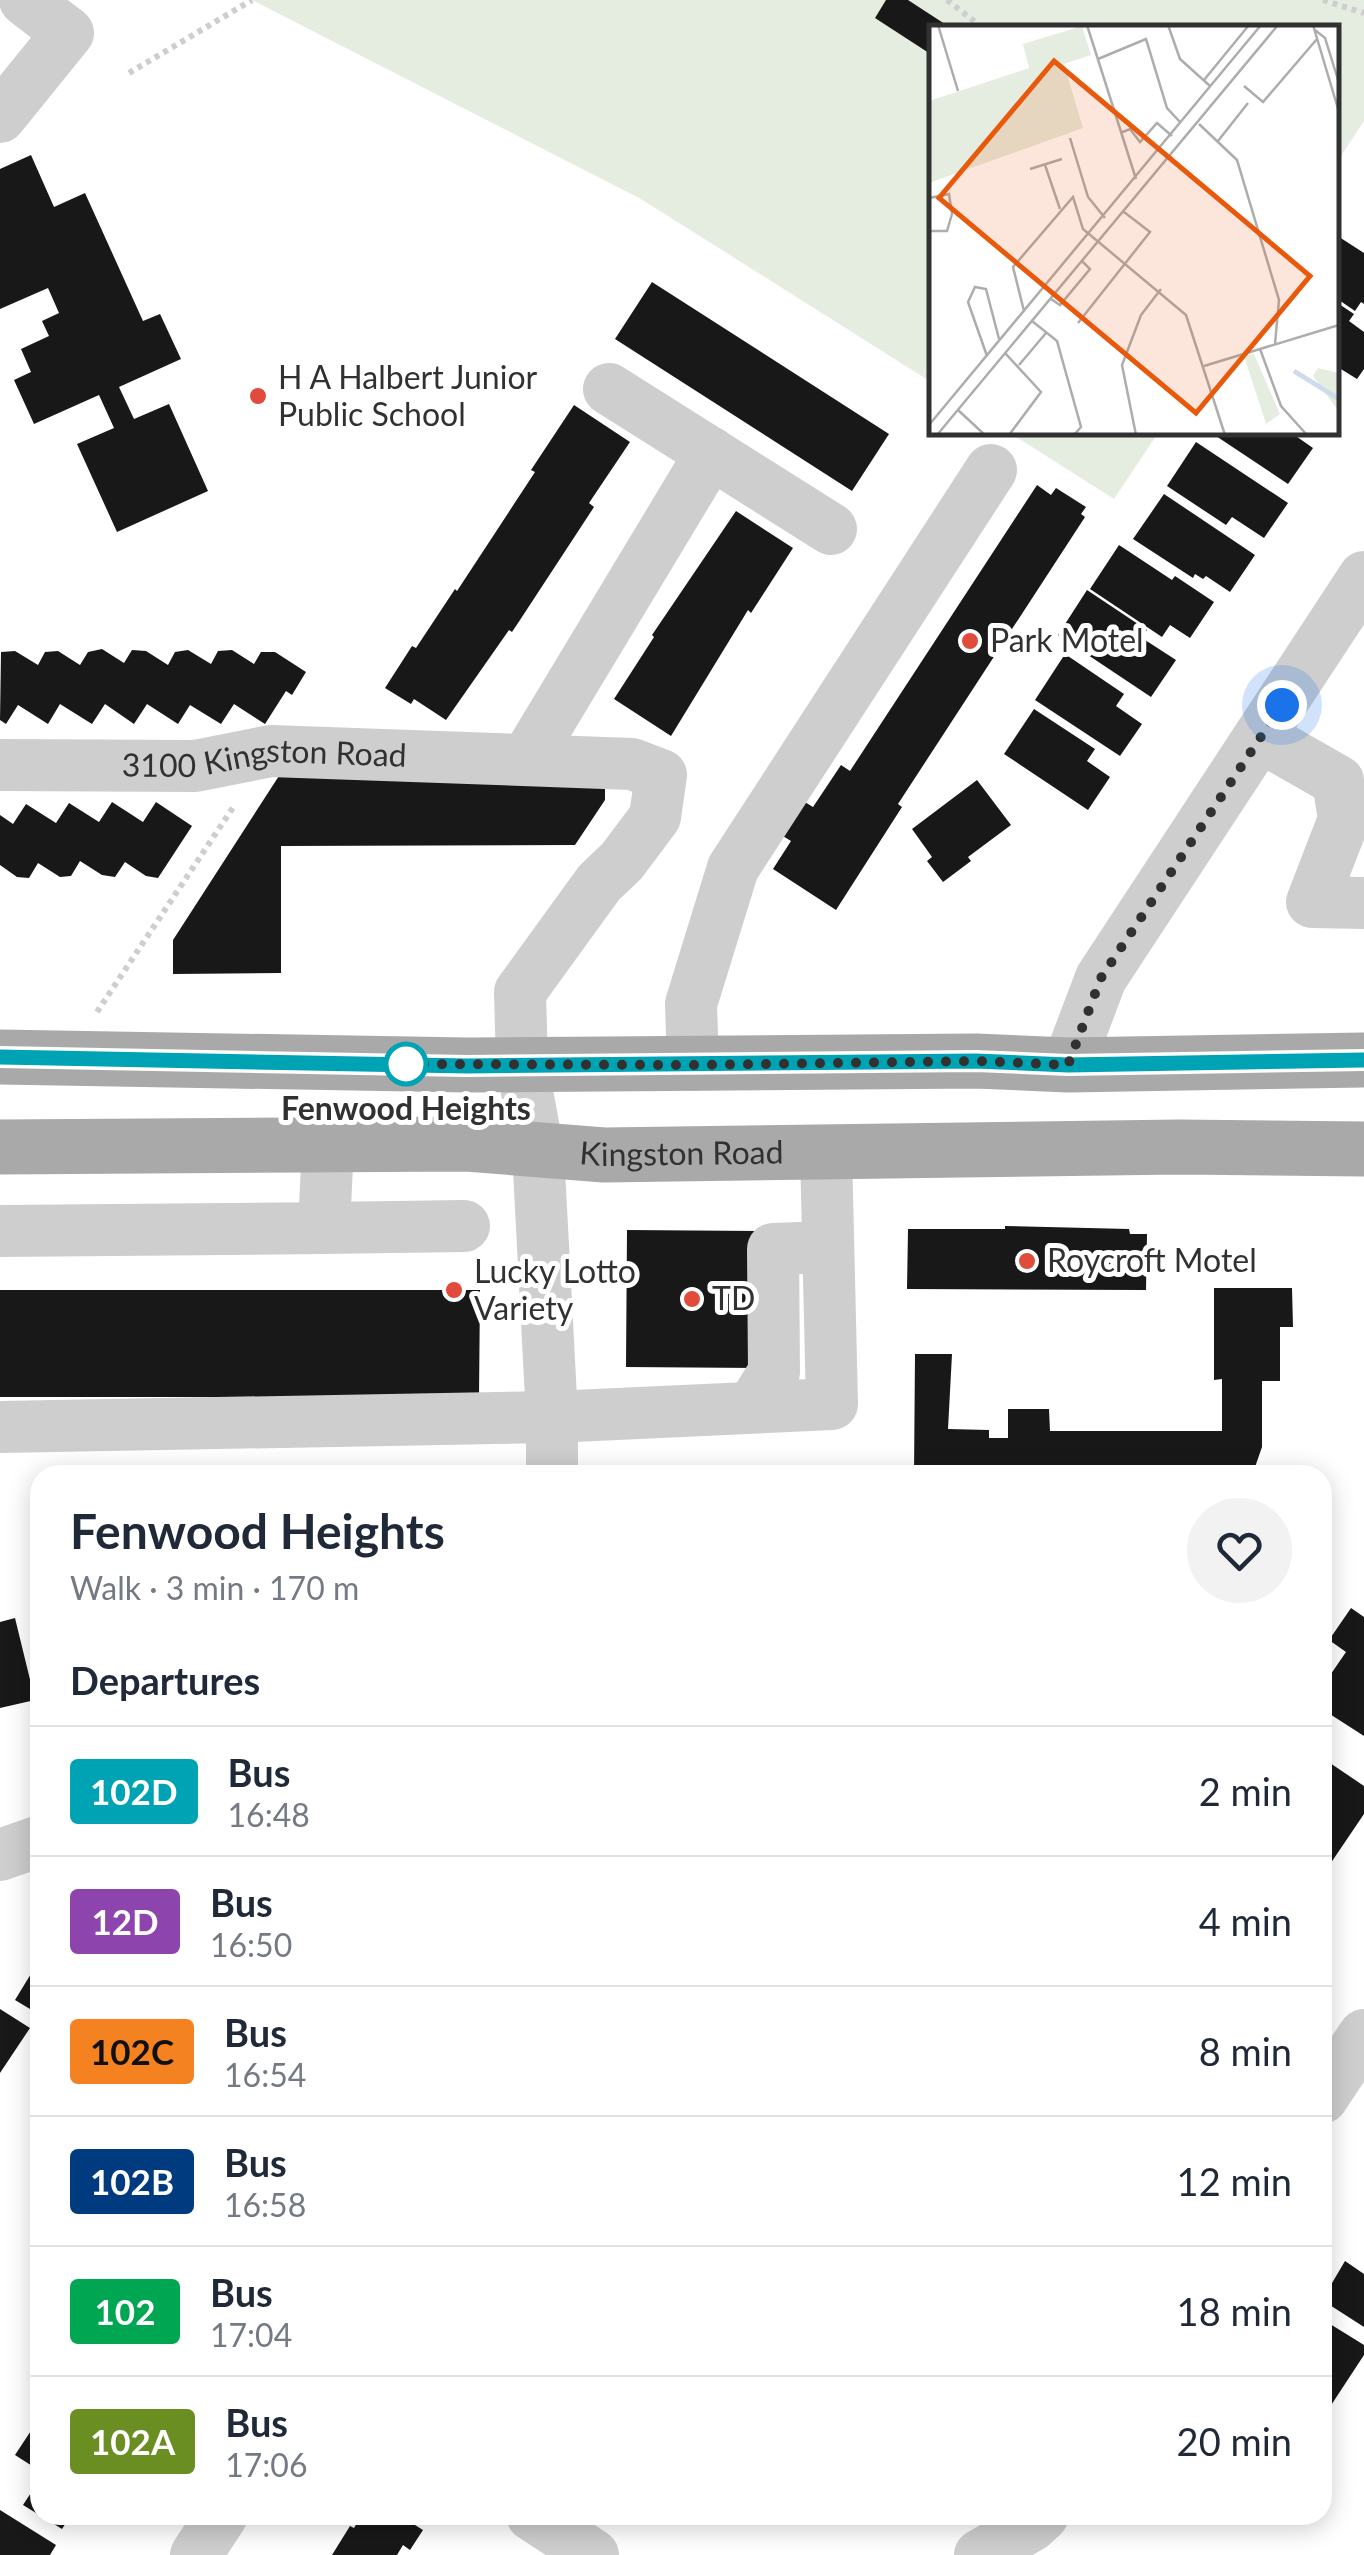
<!DOCTYPE html>
<meta charset="utf-8">
<style>
body{margin:0;font-family:Lato,sans-serif;background:#f2f2f3;color:#1f2937;height:100vh;display:flex;flex-direction:column;font-size:38px;white-space:nowrap}
*{box-sizing:border-box;margin:0}
p{font-size:32px;color:#747a83}
.icon{flex:none;width:55px;height:55px;fill:none;stroke:currentColor;stroke-width:2;stroke-linecap:round;stroke-linejoin:round}
.map{position:relative;flex:1;overflow:hidden}
.side{position:absolute;left:30px;top:1465px;width:1302px;height:1060px;display:flex;flex-direction:column;background:#fff;border-radius:30px;box-shadow:0 5px 25px #0003}
.side>*{flex:none}
.badge{padding:0 20px;border-radius:8px;font-size:35px;line-height:65px}
.you{position:absolute;width:50px;height:50px;margin:-25px;border:8px solid #fff;border-radius:50%;background:#1a73e8;box-shadow:0 0 0 15px #1a73e833}
.map>.badge{position:absolute;translate:-50% -50%;box-shadow:0 0 0 5px #fff}
h2{padding:0 40px;font-size:38px;line-height:90px}
.round{display:grid;place-items:center;flex:none;width:105px;height:105px;border-radius:52px;background:#f2f2f3}
.head{display:flex;align-items:center;justify-content:space-between;height:170px;padding:0 40px}
h1{font-size:48px;font-weight:700;line-height:75px}
ul{padding:0;list-style:none}
li{display:flex;align-items:center;gap:30px;height:130px;padding:0 40px;border-top:2px solid #e0e1e3}
li div{flex:1}
li b{display:block;font-size:38px}
li em{font-style:normal}
li .badge{min-width:110px;font-weight:700;text-align:center}
.map>svg:first-child{display:block}
.green{fill:#e5ede0}
.building{fill:#181818}
.lines{fill:none;stroke-linecap:round;stroke-linejoin:round}
.path{stroke:#cecece;stroke-width:6;stroke-dasharray:5 5;stroke-linecap:butt}
.minor{stroke:#cecece;stroke-width:52}
.major{stroke:#a9a9a9;stroke-width:55}
.line-casing{stroke:#fff;stroke-width:22}
.line{stroke:#00a3b4;stroke-width:15}
.walk{stroke:#313131;stroke-width:10;stroke-dasharray:0 18}
.poi-dot{fill:#e04b3b;stroke:#fff;stroke-width:4}
.stop-dot{fill:#fff;stroke:#00a3b4;stroke-width:5}
.labels{text-anchor:middle;stroke-width:10;stroke-linejoin:round;paint-order:stroke}
.poi-label{font-size:32px;fill:#313131;stroke:#fff;text-anchor:start}
.street-label{font-size:32px;fill:#313131;stroke:#fff}
.stop-label{font-size:32px;font-weight:bold;fill:#313131;stroke:#fff}
.inset-river{fill:none;stroke:#cddbec;stroke-width:5}
.inset-road{fill:none;stroke:#adadad;stroke-width:2.5}
.view{fill:#e8590c;fill-opacity:0.15;stroke:#e8590c;stroke-width:5}
.inset-edge{fill:none;stroke:#313131;stroke-width:5}
</style>
<div class="map">
<svg width="1364" height="2555" viewBox="0 0 1364 2555">
<rect width="100%" height="100%" fill="#fff"/>
<path class="green" d="M252,0H1364V121L1337,162L1336,28H932L931,382L641,199Z
M1010,433H1158L1114,499Z"/>
<path class="building" d="M886,0H908L951,28H932V55L875,18Z
M31,155L54,207L85,193L143,321L160,314L181,359L119,387L134,419L169,404L208,491L117,532L77,444L114,428L99,395L34,424L14,380L31,372L21,349L49,336L42,321L59,313L48,288L0,309V169Z
M1336,235L1364,253V304L1361,302L1355,311L1336,298Z
M652,282L889,434L852,491L615,339Z
M1336,302L1354,314L1349,321L1364,332V369L1357,379L1336,366Z
M574,405L630,442L589,503L594,507L520,620L512,632L509,630L446,720L414,699L411,704L385,688L412,646L416,648L455,589L457,591L535,472L531,470Z
M1210,432H1290L1313,448L1288,484Z
M1196,442L1288,503L1264,538L1232,517L1226,525L1167,486Z
M1037,485L1051,495L1056,488L1086,507L1081,514L1085,517L898,804L902,807L836,910L773,869L791,841L773,830L795,796L813,807L841,765L850,771Z
M1164,494L1255,555L1230,592L1206,576L1203,579L1195,574L1193,578L1133,539Z
M736,511L793,548L751,613L748,610L671,736L614,699L654,637L652,635Z
M1119,545L1172,580L1175,576L1214,602L1190,638L1170,625L1162,637L1090,589Z
M1087,590L1147,630L1142,638L1176,660L1151,697L1058,635Z
M102,649L124,663L132,650L146,651L168,665L175,652L188,650L211,664L218,651L232,650L254,664L261,652H275L306,672L292,695L286,691L265,724L234,704L221,724L190,705L178,724L147,704L134,724L105,704L92,724L60,704L48,724L18,705L6,724L0,720L1,652L15,651L38,665L45,652L58,651L80,665L88,652Z
M1065,654L1124,694L1116,706L1142,724L1120,756L1035,700Z
M1034,709L1095,749L1087,761L1110,777L1088,810L1004,754Z
M605,764V800L575,845L281,846V973L173,974V940L286,765Z
M977,780L1011,825L968,857L971,861L943,882L927,861L932,857L912,829Z
M112,802L143,822L156,802L192,826L158,878L146,876L125,862L115,877L102,875L80,861L71,876L60,877L38,863L29,878L17,877L0,865V815L13,824L26,804L56,823L69,803L99,822Z
M1005,1226L1129,1229L1130,1234H1147L1146,1290L907,1289L908,1229H1005Z
M627,1230L758,1231L757,1368L626,1367Z
M1214,1288H1292L1293,1327H1280V1381H1262V1447L1254,1470L958,1469V1475H914L915,1354H952L948,1429L989,1430V1438H1008V1409H1049L1050,1431H1222V1379L1214,1380Z
M0,1290H480L479,1397H0Z
M1351,1608L1364,1617V1736L1322,1709V1687L1346,1652L1329,1640Z
M15,1618L35,1700L0,1708V1622Z
M1330,1763L1364,1786V1814L1322,1876V1775Z
M40,1959V2015L15,2000Z
M0,2009L30,2028L0,2073Z
M1345,2261L1364,2274V2327L1322,2300Z
M1322,2319L1364,2345V2355L1322,2419Z
M40,2417V2471L15,2455Z
M36,2485L40,2488V2515H71L62,2529L23,2505Z
M0,2510L56,2545L50,2555H0Z
M375,2515H399L423,2530L410,2550L403,2545L397,2555H332L350,2526L354,2528L361,2516L371,2522Z"/>
<g class="lines">
<path class="path" d="M947,0L983,28
M1323,0L1364,13
M129,73L252,0
M97,1012L234,806"/>
<g class="minor">
<path d="M0,117L68,33L25,0"/>
<path d="M609,389L831,529"/>
<path d="M1261,737L1338,781L1344,819L1312,902L1364,903"/>
<path d="M526,760L711,453"/>
<path id="s1" d="M0,765L195,766L271,751L632,764L661,775L655,817L622,861L599,883L520,992L522,1065L538,1151L552,1417V1475"/>
<path d="M693,1065L691,1004L733,868L991,470"/>
<path d="M1068,1065L1101,978L1364,577"/>
<path d="M324,1228L464,1226"/>
<path d="M0,1231L324,1228L328,1144"/>
<path d="M753,1406L774,1372L773,1249L827,1247"/>
<path d="M0,1427L552,1417L832,1404L826,1151"/>
<path d="M0,1855L40,1841"/>
<path d="M1322,2098L1364,2035"/>
<path d="M532,2515L593,2555"/>
<path d="M196,2555L222,2515"/>
<path d="M980,2555L1031,2526L1043,2515"/>
</g>
<g class="major">
<path d="M0,1057L467,1065L976,1061L1068,1065L1364,1060"/>
<path id="s2" d="M0,1147L467,1144L604,1155L1179,1147L1364,1149"/>
</g>
</g>
<g class="lines">
<defs>
<path id="line" d="M0,1057L467,1066L976,1061L1068,1065L1364,1060"/>
</defs>
<use href="#line" class="line-casing"/>
<use href="#line" class="line"/>
<path class="walk" d="M406,1064L692,1065L976,1061L1068,1065L1101,978L1282,705"/>
</g>
<g class="poi-dot">
<circle cx="258" cy="396" r="10"/>
<circle cx="970" cy="641" r="10"/>
<circle cx="1027" cy="1261" r="10"/>
<circle cx="454" cy="1290" r="10"/>
<circle cx="692" cy="1299" r="10"/>
</g>
<circle class="stop-dot" cx="406" cy="1064" r="20"/>
<g class="labels">
<g class="poi-label">
<text x="278" y="389">H A Halbert Junior<tspan x="278" dy="37">Public School</tspan></text>
<text x="990" y="652">Park Motel</text>
<text x="1047" y="1272">Roycroft Motel</text>
<text x="474" y="1283">Lucky Lotto<tspan x="474" dy="37">Variety</tspan></text>
<text x="712" y="1310">TD</text>
</g>
<g class="street-label">
<text dy="11" stroke="none"><textPath href="#s1" startOffset="265">3100 Kingston Road</textPath></text>
<text dy="11" stroke="none"><textPath href="#s2" startOffset="682">Kingston Road</textPath></text>
</g>
<g class="stop-label">
<text x="406" y="1120">Fenwood Heights</text>
</g>
</g>
<g transform="translate(929 25)">
<rect width="410" height="410" fill="#fff"/>
<path d="M153,1L162,30L135,39L154,103L0,158V76L100,43L94,19ZM325,329L351,389L337,399L315,331ZM389,343L410,348V387L384,351Z" fill="#e5ede0"/>
<path class="inset-river" d="M365,346L410,374"/>
<path class="inset-road" d="M9,0L29,66M158,0L207,154M239,0L251,34L281,61M384,0L410,87M386,5L396,13L410,58M169,34L217,14L238,83L252,98M275,55L320,0M315,61L334,77L388,14M270,99L308,135L350,275L346,319M191,108L201,104L211,117L228,98L243,111M141,113L159,172L176,193M289,116L319,78M116,140L131,184M101,144L133,134M0,173L20,169L23,189L18,206H0M122,274L131,280L161,244L153,236M95,286L84,242L144,172L154,204L257,290L296,410M103,296L128,316L152,402L145,410M149,298L221,207L195,187M331,324L352,381L378,410M76,328L112,367L80,410M58,331L39,277L46,262L57,264L70,314M90,340L117,308M275,341L410,300M29,385L56,410M0,400L332,0M8,410L349,0M207,410L193,340L212,290L232,264"/>
<path class="view" d="M125,36L381,251L267,388L10,173Z"/>
<rect width="410" height="410" class="inset-edge"/>
</g>
</svg>
<div class="you" style="left:1282px;top:705px"></div>
<section class="side">
<div class="head"><div><h1>Fenwood Heights</h1><p>Walk · 3 min · 170 m</p></div><a class="round"><svg class="icon" aria-label="heart" viewBox="0 0 24 24"><path d="M12 20l-8-8c-3-5 5-10 8-4 3-6 11-1 8 4z"/></svg></a></div>
<h2>Departures</h2>
<ul>
<li><span class="badge" style="background:#00a3b4;color:#fff">102D</span><div><b>Bus</b><p>16:48</p></div><em>2 min</em></li>
<li><span class="badge" style="background:#8e44ad;color:#fff">12D</span><div><b>Bus</b><p>16:50</p></div><em>4 min</em></li>
<li><span class="badge" style="background:#f58220;color:#111">102C</span><div><b>Bus</b><p>16:54</p></div><em>8 min</em></li>
<li><span class="badge" style="background:#003b80;color:#fff">102B</span><div><b>Bus</b><p>16:58</p></div><em>12 min</em></li>
<li><span class="badge" style="background:#00a651;color:#fff">102</span><div><b>Bus</b><p>17:04</p></div><em>18 min</em></li>
<li><span class="badge" style="background:#6b8e23;color:#fff">102A</span><div><b>Bus</b><p>17:06</p></div><em>20 min</em></li>
</ul>
</section>
</div>
